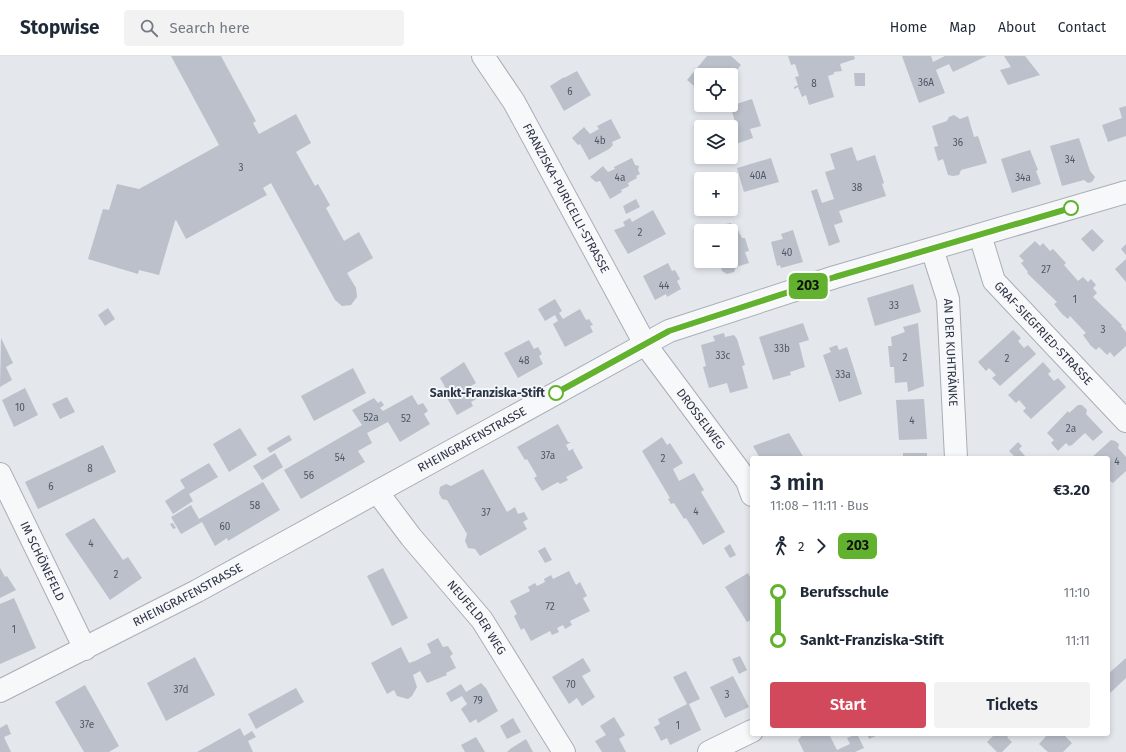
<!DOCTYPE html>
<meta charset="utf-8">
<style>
body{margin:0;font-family:"Fira Sans",sans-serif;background:#f2f2f3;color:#1f2937;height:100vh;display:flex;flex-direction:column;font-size:15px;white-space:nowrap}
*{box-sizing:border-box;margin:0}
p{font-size:13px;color:#747a83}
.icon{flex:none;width:22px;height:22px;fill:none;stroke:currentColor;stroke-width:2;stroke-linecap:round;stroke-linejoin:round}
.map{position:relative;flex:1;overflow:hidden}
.drawer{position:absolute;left:750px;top:400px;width:360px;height:280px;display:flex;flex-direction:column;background:#fff;border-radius:4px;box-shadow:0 2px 6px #0003}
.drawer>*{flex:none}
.badge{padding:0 8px;border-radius:6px;font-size:14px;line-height:26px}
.controls{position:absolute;left:694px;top:12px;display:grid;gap:8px}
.controls a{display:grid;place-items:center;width:44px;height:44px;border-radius:4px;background:#fff;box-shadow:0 2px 6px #0003;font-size:20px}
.map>.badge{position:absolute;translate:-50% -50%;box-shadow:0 0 0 2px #fff}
.legs{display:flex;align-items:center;gap:6px;height:44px;padding:0 20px;font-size:13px}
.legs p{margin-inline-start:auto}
.overview{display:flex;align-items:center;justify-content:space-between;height:68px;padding:0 20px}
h1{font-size:22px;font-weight:600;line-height:30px}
.cta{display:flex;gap:8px;margin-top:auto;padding:8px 20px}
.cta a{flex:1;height:46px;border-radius:4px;background:#d1495b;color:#fff;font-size:16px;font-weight:600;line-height:46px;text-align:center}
.cta a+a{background:#f2f2f3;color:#1f2937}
ul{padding:0 20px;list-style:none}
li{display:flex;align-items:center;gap:14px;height:48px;font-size:15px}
li i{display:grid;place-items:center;width:6px;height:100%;margin:0 5px;background:currentColor}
li i::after{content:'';width:10px;height:10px;margin:-5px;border:3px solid;border-radius:50%;background:#fff}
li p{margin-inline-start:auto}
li:first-child i{background:linear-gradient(#0000 50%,currentColor 0)}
li:last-child i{background:linear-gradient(currentColor 50%,#0000 0)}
header{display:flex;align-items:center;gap:24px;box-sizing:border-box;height:56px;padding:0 20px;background:#fff;border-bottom:1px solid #e0e1e3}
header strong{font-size:19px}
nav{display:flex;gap:22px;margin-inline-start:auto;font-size:14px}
.search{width:280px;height:36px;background:#f2f2f3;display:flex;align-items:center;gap:10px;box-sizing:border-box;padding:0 14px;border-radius:4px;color:#747a83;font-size:15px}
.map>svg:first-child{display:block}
.building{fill:#bbc0ca}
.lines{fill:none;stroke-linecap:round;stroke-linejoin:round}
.minor-casing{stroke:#a9aeb7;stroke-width:24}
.minor{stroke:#f7f8fa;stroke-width:22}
.line-1-casing{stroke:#fff;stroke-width:9}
.line-1{stroke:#62b22f;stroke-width:6}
.stop-1-dot{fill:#fff;stroke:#62b22f;stroke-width:2}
.labels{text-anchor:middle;stroke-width:4;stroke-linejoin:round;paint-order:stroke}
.number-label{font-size:10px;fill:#4f5766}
.street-label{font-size:12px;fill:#2b3445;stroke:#f4f6f9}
.stop-label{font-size:12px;font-weight:bold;fill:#2b3445;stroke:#f4f6f9;text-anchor:end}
</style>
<header>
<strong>Stopwise</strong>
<div class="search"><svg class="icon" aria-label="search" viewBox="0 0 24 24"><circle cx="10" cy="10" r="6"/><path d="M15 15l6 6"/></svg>Search here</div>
<nav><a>Home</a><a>Map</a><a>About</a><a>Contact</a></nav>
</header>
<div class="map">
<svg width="1126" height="696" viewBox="0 0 1126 696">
<rect width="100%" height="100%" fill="#e4e7ec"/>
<path class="building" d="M171,0H221L256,65L253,67L259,78L296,58L311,87L296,96L315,130L318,128L330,149L326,152L344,185L359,176L373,202L347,217L356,232L357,241L351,249L342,250L335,244L271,127L263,132L267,139L186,183L176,164L175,165L159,219L139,214L138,218L88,203L103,153L109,154L117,128L139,133L219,89Z
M707,0H731L741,9L731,21V19H701V40L697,37L699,34L687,24Z
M788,0H854L855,3L840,8L842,15L834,16V18L828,20L834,41L809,49L806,39L802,41L798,31L794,33V31L798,29L795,21L799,20L795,8L791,9Z
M902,0H931L933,6L945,0H987L953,16L949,8L936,14L945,37L919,47Z
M1004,0H1025L1040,19L1008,29L1000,14L1011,11Z
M577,15L591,39L564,55L550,30L564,21V22Z
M854,17H865V30H855Z
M752,43L761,70L750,73L753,82L733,89L731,71H727V69L735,66L732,55L729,56L727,51Z
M1126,50V80L1108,86L1102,69L1122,62L1119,52Z
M954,59L960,63L968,60L974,81L978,80L987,107L961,114L959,119L953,120L948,119L943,103L938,105L934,91L938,90L932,70L947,65L949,61Z
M611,63L621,82L612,86L613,89L609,93L589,104L580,88L578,89L572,82L584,71L590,78L599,73L597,70Z
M1079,82L1090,115L1095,121L1092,126L1088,127L1084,124L1062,130L1050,90Z
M852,91L857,105L875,99L884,127L882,128L886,140L839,155L843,166L834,169L840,186L829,190L811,135L817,133L822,147L834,143L825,116L835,113L830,98Z
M1030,94L1038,114L1036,115L1041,128L1012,137L1001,103Z
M632,102L635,109L639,110L638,114L640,118L636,120L637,122L628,127L629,130L621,134L622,136L610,143L600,125L596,126L590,121L603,110L608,116L615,113L614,111Z
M771,102L779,126L744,136L737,112Z
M636,143L640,151L626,158L623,150Z
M653,154L666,178L628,198L614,174L625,170L623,166L630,162L632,166Z
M731,167L733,171L736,170L742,182H745L749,195L745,196L749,207L736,211L734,216L727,218L722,215L719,205H731V175L722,174L727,173L726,168Z
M1092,173L1104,185L1093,196L1081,183Z
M793,174L803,206L781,212L780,209L777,210L771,186L783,183L781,178Z
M1035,185L1040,190L1043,187L1050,195L1053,193L1055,195L1066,207L1064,209L1078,225L1083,221L1088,226L1091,223L1096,229L1093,232L1097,237L1093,241L1122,269L1121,270L1126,276V290L1114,301L1110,296L1107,299L1099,291L1096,294L1091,290L1083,279L1086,277L1070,260L1068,263L1062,258L1054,248L1057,246L1027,217L1028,216L1021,207L1024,205L1019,200Z
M1126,188V199L1121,193Z
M1126,203V226L1115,213Z
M668,207L672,215L675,214L680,223L677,225L681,233L667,241L666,238L655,244L643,220Z
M913,228L921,256L875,270L867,242Z
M555,243L562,255L559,257L563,263L580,253L586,264L589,263L593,269L590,270L593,276L565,291L553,268L558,265L555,259L545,265L538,253Z
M108,252L115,263L105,270L98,259Z
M803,267L809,284L799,287L805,311L790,316L791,319L773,324L759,281Z
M918,267L924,330L908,336L907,326L895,327L894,311H890L888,290H892L891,281L905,276L903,271Z
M1013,274L1021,282L1018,285L1024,292L1028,289L1036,298L1000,330L992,322L996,319L989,312L986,315L978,306Z
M724,277L725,281L734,279L737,283L745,309L742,310L748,332L730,337L727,327L709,332L703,311L706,310L701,289L715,285L713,280Z
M1,282L13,307L6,311L12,324L0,331Z
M529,284L534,293L538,291L542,298L539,300L543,308L518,322L504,297Z
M837,289L839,294L847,291L862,338L839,346L823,299L831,296L829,292Z
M464,306L476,327L471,330L478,342L471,346L473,350L457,359L447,342L450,340L440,322Z
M1043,306L1051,315L1048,318L1054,325L1058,322L1066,331L1031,363L1023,355L1026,352L1019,344L1016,347L1008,339Z
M353,312L366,337L314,365L301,340Z
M25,332L38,359L14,371L2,344Z
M412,339L418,349L423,347L428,355L424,358L430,368L400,386L388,366L367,377L372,387L358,395L365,406L301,443L284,414L362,369L352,354L374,342L378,347L381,345L384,349L380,352L383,355Z
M67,341L75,356L60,363L52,348Z
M924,343L927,383L899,384L896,344Z
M1078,349H1082L1087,354L1086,358L1103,376L1093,385L1085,377L1072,389L1069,390L1066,387L1058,395L1051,387L1054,384L1047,377L1068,355L1069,357Z
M558,368L568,386H571L566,389L569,395L574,392L573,394L583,412L566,421L568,424L560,428L558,426L542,435L534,422L537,420L527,403L525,404L517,391Z
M240,372L257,399L229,416L213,388Z
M789,377L804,402H760L753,390Z
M289,379L292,384L270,397L267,392Z
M662,381L667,389L670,387L683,407L673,413L679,425L694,417L704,434L701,436L725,476L703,489L686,462L684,463L674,447L671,448L668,443L670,442L642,395Z
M1111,384L1115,385L1119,388L1118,392L1126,401V415L1113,427L1108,424V402H1091Z
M1018,386L1022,390L1019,393L1025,400L1023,402H1016L1009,395Z
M103,389L116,416L38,453L25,426Z
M275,397L283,411L262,424L253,410Z
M903,397H927V402H903Z
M209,407L218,421L189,438L193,445L173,458L165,445L185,432L180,424Z
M483,413L507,456L515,451L518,458L524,456L528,463L523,466L527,473L480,500L475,493L468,492L465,485L467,478L447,444L442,443L439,437L440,431L446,428L451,430Z
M263,426L280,454L228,485L227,482L215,490L202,466L181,478L171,461L191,449L199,463Z
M94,462L123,504L128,501L142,522L110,544L65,478Z
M173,467L176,472L173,473L170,468Z
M730,488L736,499L730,502L724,492Z
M545,491L552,504L545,507L538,495Z
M0,512L5,521L7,520L16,534L0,542Z
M383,512L408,562L392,570L367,520Z
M569,515L576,529L580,526L587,540L583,542L590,555L570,565L572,569L565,573L563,569L557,572L559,576L552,579L550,575L531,585L524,572L521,574L514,560L517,558L510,545L530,535L528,531L535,527L537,530L545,526L544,523L551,519L553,523Z
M748,517L752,525V563L747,566L725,531Z
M14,542L36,592L0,608V548Z
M438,582L443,591L448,590L453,598L450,600L456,612L446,617L447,619L427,627L420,615L413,619L417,631L412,640L408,643L397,640L394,634L387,638L371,607L401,591L409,607L415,605L431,597L427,588Z
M740,600L747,614L739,618L732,603Z
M195,601L215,639L166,665L147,627Z
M583,602L591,615L582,620L595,641L582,650L577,642L569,648L552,621Z
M1126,602V622L1108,639V618Z
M686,615L700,643L689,648L701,674L670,689L667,682L661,685L654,671L660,668L658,663L687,648L673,621Z
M733,620L749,651L725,662L710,631Z
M481,627L486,632L498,655L478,667L476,663L470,667L461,653L467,648L462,640L451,646L446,637L461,628L466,636Z
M85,629L119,690L109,696H84L55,646Z
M296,632L304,646L256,673L248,658Z
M614,661L625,679L619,683L626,696H602L595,685L606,679L600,670Z
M513,662L521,676L507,683L500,670Z
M7,668L11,678L4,681L11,696H0V672Z
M240,672L244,680L252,675L256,681L248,685L253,696H197Z
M803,678H829L837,694L850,688L847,682L857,678L864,692L855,696H804L798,684Z
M867,678H880L869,683Z
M995,678H1010L1007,681L1012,686L1002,696H997L987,686Z
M1048,678H1063L1072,687L1063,696H1048L1039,688Z
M476,681L485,696H465L461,689Z
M526,683L533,696H507L510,693Z"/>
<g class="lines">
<defs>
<g id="minor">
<path id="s1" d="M483,0L514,46L645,288L747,425L752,439"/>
<path id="s2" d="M980,179L994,225L1126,365"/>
<path id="s3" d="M932,193L948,243L956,402"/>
<path id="s4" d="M0,418L85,593"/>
<path id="s5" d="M378,437L411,481L482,564L564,696"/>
<path id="s6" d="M0,635L197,535L669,275L835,221L1126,136"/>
<path d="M709,696L752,675"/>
</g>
</defs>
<use href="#minor" class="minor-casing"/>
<use href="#minor" class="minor"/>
</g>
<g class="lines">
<defs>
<path id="line-1" d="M556,337L669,275L835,221L1071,152"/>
</defs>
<use href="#line-1" class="line-1-casing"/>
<use href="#line-1" class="line-1"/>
</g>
<g class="stop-1-dot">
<circle cx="1071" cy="152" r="7"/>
<circle cx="556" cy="337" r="7"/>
</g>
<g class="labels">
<g class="number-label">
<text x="926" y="30">36A</text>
<text x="814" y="31">8</text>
<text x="570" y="39">6</text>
<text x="600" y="88">4b</text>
<text x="958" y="90">36</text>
<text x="1070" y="107">34</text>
<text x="241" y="115">3</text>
<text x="758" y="123">40A</text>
<text x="620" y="125">4a</text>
<text x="1023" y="125">34a</text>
<text x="857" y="135">38</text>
<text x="640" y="180">2</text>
<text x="787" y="200">40</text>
<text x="1046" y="217">27</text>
<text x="664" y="233">44</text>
<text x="1075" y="247">1</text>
<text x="894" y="253">33</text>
<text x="1103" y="277">3</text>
<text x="782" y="296">33b</text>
<text x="723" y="303">33c</text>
<text x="905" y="305">2</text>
<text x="1007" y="306">2</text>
<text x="524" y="308">48</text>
<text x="843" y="322">33a</text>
<text x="20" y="355">10</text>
<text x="371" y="365">52a</text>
<text x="406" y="366">52</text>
<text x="912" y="368">4</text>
<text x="1071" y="376">2a</text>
<text x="548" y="403">37a</text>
<text x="340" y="405">54</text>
<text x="663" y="406">2</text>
<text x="1117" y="409">4</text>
<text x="90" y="416">8</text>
<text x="309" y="423">56</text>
<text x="51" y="434">6</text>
<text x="255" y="453">58</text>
<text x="696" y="459">4</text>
<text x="486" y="460">37</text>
<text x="225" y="474">60</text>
<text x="91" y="491">4</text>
<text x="116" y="522">2</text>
<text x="550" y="554">72</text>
<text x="14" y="577">1</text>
<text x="571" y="632">70</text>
<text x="181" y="637">37d</text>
<text x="727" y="642">3</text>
<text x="478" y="648">79</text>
<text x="87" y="672">37e</text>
<text x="678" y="673">1</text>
</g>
<g class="street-label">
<text dy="4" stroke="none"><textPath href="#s1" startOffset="165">FRANZISKA-PURICELLI-STRASSE</textPath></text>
<text dy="4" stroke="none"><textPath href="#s2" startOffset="120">GRAF-SIEGFRIED-STRASSE</textPath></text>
<text dy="4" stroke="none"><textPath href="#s3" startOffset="106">AN DER KUHTRÄNKE</textPath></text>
<text dy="4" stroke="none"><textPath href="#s1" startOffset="424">DROSSELWEG</textPath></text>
<text dy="4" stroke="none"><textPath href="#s6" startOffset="535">RHEINGRAFENSTRASSE</textPath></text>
<text dy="4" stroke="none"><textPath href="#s4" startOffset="97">IM SCHÖNEFELD</textPath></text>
<text dy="4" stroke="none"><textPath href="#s6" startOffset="211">RHEINGRAFENSTRASSE</textPath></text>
<text dy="4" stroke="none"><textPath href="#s5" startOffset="159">NEUFELDER WEG</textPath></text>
</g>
<g class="stop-label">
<text x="545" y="341">Sankt-Franziska-Stift</text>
</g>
</g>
</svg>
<div class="controls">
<a><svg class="icon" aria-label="locate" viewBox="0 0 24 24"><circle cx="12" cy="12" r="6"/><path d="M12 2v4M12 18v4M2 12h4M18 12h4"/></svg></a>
<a><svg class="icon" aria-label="layers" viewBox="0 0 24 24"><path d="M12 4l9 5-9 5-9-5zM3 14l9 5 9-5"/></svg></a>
<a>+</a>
<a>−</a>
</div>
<b class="badge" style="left:808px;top:230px;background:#62b22f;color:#111">203</b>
<section class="drawer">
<div class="overview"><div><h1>3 min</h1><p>11:08 – 11:11 · Bus</p></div><b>€3.20</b></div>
<div class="legs"><svg class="icon" aria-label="walk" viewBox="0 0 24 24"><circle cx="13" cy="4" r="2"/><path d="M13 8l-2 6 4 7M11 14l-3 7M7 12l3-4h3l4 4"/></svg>2<svg class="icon" aria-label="forward" viewBox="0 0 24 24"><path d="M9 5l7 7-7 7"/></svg><b class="badge" style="background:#62b22f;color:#111">203</b></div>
<ul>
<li><i style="color:#62b22f"></i><b>Berufsschule</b><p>11:10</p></li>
<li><i style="color:#62b22f"></i><b>Sankt-Franziska-Stift</b><p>11:11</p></li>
</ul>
<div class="cta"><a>Start</a><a>Tickets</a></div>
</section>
</div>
